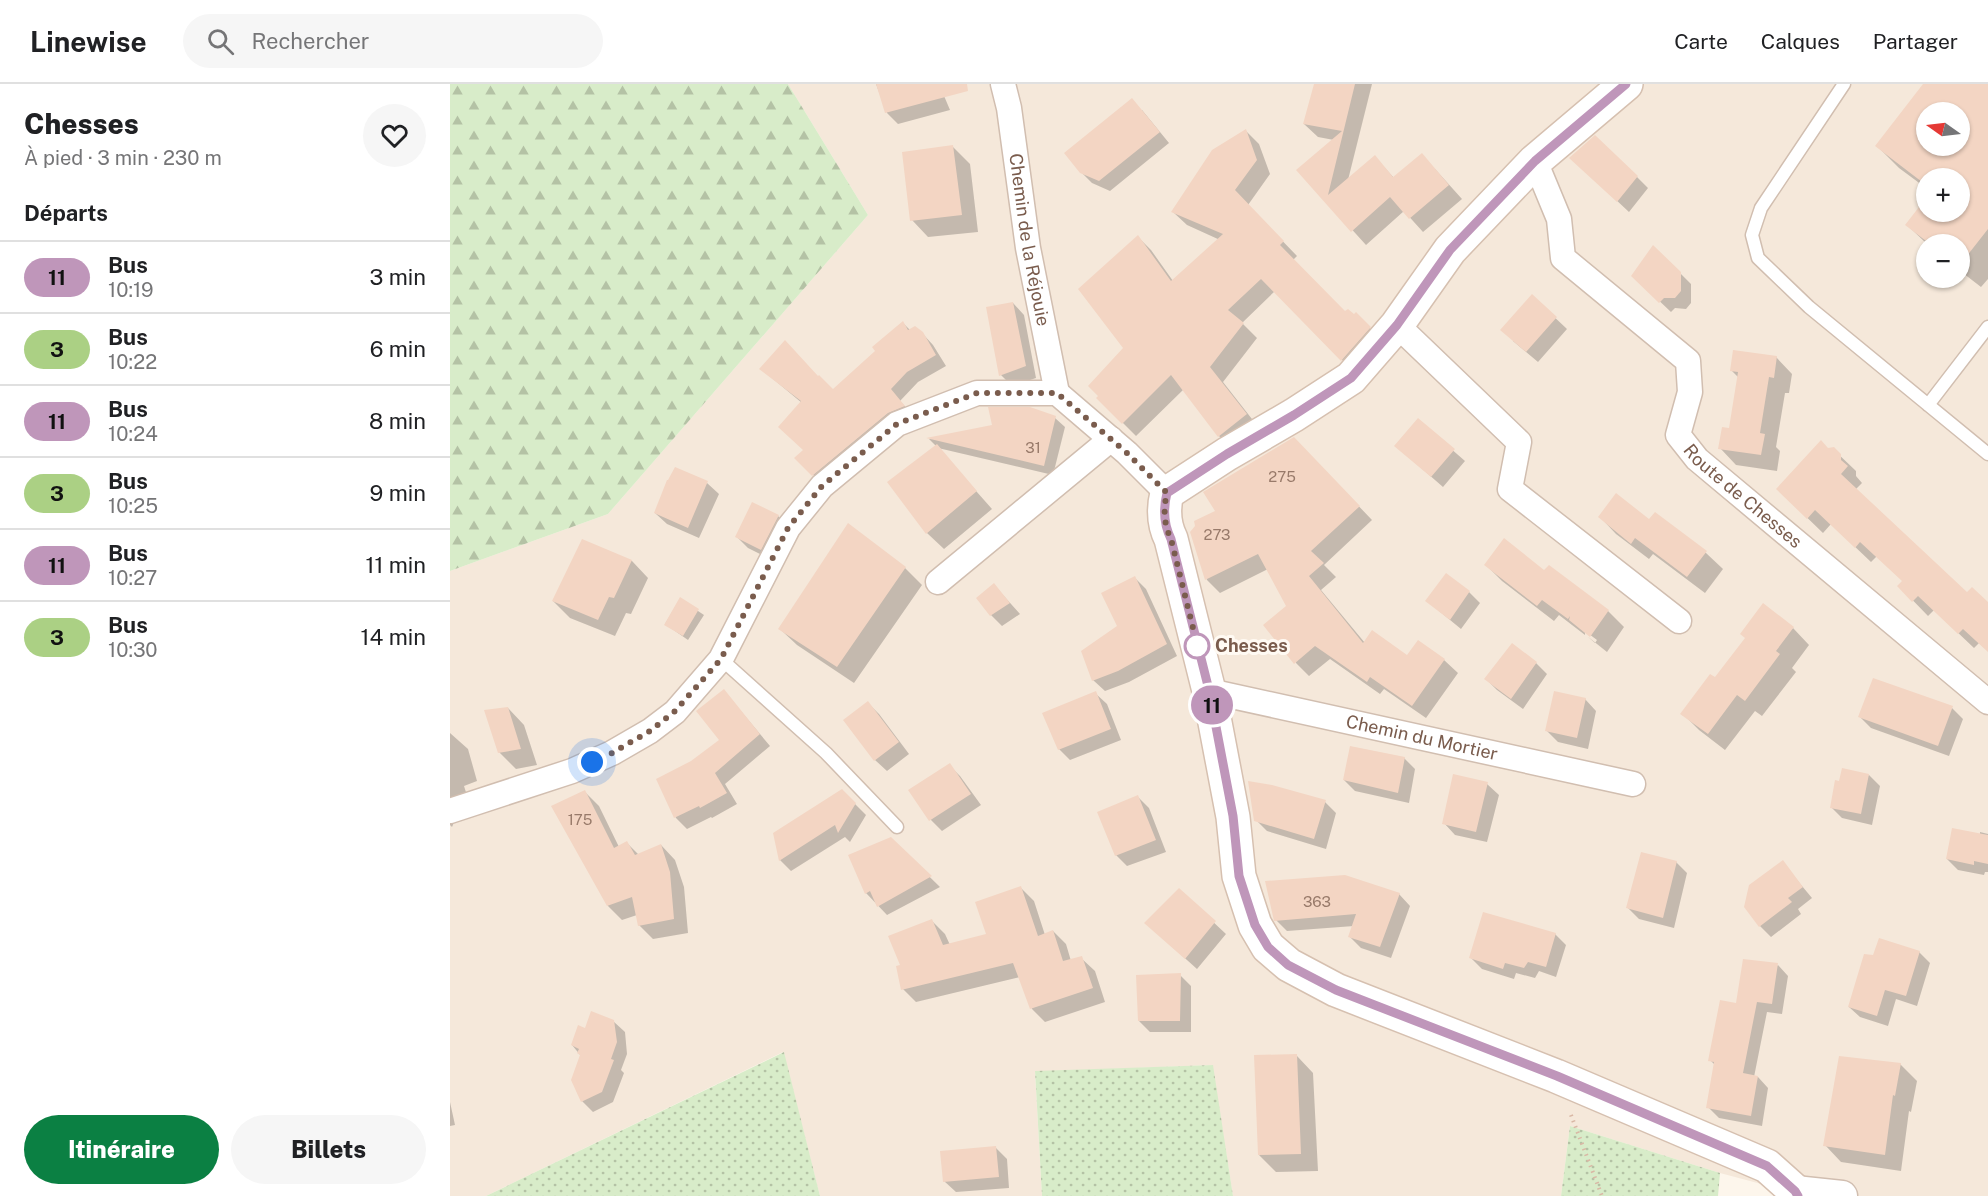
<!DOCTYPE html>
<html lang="fr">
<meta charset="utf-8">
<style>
body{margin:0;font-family:"Public Sans",sans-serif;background:#f6f6f6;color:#202124;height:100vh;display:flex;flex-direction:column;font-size:22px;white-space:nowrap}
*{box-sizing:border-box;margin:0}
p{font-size:20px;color:#757577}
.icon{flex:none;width:33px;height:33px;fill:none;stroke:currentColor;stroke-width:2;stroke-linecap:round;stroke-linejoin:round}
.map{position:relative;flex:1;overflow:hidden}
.details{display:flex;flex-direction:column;background:#fff;width:450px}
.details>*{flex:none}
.badge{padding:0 12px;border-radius:20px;font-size:21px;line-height:39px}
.needle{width:39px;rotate:284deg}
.buttons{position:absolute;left:1466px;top:18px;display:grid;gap:12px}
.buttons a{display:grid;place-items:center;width:54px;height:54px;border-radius:50%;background:#fff;box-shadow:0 2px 4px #0004;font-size:30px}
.you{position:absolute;width:30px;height:30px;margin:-15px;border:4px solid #fff;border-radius:50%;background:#1a73e8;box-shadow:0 0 0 9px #1a73e833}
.map>.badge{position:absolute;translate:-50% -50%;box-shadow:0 0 0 3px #fff}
h2{padding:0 24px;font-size:22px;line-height:54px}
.round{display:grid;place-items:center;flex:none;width:63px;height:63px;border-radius:32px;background:#f6f6f6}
.headline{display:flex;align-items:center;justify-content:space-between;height:102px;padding:0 24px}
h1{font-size:28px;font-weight:800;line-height:45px}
.primary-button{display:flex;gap:12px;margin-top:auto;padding:12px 24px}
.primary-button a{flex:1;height:69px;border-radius:36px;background:#0b8043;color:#fff;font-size:24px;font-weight:800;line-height:69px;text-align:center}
.primary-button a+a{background:#f6f6f6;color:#202124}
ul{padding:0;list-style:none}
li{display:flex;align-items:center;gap:18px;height:72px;padding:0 24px;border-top:2px solid #e0e0e0}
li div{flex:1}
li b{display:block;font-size:22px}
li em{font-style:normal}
li .badge{min-width:66px;font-weight:700;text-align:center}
header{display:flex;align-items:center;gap:36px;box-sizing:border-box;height:84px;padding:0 30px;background:#fff;border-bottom:2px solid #e0e0e0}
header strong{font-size:28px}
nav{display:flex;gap:33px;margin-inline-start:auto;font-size:21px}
.search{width:420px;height:54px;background:#f6f6f6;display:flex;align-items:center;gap:15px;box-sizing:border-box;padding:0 21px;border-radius:33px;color:#757577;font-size:22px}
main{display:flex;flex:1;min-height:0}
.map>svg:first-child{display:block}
.residential{fill:#f5e8da;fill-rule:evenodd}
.green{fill:url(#green-dots)}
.forest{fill:url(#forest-firs)}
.shadow{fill:#0003;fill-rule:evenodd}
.building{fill:#f3d5c3;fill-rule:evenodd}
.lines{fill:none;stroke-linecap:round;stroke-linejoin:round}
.service-casing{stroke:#d1beb0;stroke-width:15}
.minor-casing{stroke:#d1beb0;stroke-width:27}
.tertiary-casing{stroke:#d1beb0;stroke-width:33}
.secondary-casing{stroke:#d6c0b0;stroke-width:36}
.path{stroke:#d9b8a5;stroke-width:4;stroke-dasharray:1.5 4.5;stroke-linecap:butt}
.service{stroke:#fff;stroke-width:12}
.minor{stroke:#fff;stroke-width:24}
.tertiary{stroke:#fff;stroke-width:30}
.secondary{stroke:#fff;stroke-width:33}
.line-casing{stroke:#fff;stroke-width:14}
.line{stroke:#bf96ba;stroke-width:9}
.walk{stroke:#7a5c4d;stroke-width:6;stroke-dasharray:0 10.8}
.stop-dot{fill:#fff;stroke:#bf96ba;stroke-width:3}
.labels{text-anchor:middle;stroke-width:6;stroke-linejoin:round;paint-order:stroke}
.number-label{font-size:15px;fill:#987a6a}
.street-label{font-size:18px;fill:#7a5c4d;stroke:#fffaf3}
.stop-label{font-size:18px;font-weight:bold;fill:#7a5c4d;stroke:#fffaf3;text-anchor:start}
</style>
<header>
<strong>Linewise</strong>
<div class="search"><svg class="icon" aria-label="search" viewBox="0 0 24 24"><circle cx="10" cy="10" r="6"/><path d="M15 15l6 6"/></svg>Rechercher</div>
<nav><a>Carte</a><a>Calques</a><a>Partager</a></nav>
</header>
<main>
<section class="details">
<div class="headline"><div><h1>Chesses</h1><p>À pied · 3 min · 230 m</p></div><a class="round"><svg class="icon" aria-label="heart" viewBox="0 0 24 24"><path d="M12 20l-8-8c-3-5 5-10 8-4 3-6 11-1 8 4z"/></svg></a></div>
<h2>Départs</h2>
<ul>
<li><span class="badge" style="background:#bf96ba;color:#111">11</span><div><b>Bus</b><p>10:19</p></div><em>3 min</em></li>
<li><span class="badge" style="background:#abd084;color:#111">3</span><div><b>Bus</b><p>10:22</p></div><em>6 min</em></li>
<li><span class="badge" style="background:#bf96ba;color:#111">11</span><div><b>Bus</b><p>10:24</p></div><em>8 min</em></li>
<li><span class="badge" style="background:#abd084;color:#111">3</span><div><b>Bus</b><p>10:25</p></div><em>9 min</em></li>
<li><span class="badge" style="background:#bf96ba;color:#111">11</span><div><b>Bus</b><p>10:27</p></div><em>11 min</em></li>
<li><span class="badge" style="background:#abd084;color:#111">3</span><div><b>Bus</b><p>10:30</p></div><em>14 min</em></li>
</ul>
<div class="primary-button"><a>Itinéraire</a><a>Billets</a></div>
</section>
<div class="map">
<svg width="1538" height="1112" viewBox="0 0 1538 1112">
<defs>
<pattern id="green-dots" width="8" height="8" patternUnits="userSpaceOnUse" patternTransform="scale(1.5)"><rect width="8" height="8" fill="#d8ecc9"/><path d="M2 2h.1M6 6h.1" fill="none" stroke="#b4c2a5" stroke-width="1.8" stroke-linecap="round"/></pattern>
<pattern id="forest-firs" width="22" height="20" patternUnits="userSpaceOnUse" patternTransform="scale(1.5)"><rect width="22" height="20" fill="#d8ecc9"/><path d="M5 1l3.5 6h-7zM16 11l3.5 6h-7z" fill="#b4c2a5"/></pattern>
</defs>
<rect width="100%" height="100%" fill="#fdf6ec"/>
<path class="residential" d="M338,0H1538V1112H1356L1270,1089L1120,1042L1111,1112H783L762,981L585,988L592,1112H370L333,968L36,1112H0V487L158,430L418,131ZM1476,28H1509V62H1476ZM1476,94H1509V128H1476ZM1476,160H1509V194H1476Z"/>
<path class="green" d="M334,968L370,1112H36Z
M763,981L783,1112H592L585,987Z
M1120,1042L1270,1089L1268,1112H1111Z"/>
<path class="forest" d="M0,0H338L418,131L158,430L0,487Z"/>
<path class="shadow" d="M426,0H489L500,26L448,40L437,29Z
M865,0H922L898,96L925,73L944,94L985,85L1012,115L973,148L954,127L916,161L848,86L884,56L868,53L854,40Z
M1475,0H1538V195L1531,203L1509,186V160H1477L1457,141L1476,116V128H1509V94H1476V104L1449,84L1427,62ZM1476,28H1509V62H1476Z
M692,26L719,59L660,107L642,99L631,88Z
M795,46L809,60L820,90L798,121L847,172L843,176L895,229L905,232L906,231L933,257L905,289L825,207L792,239L807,254L773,298L809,344L782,366L769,352L734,305L686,352L648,314L675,265L688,153L701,166L723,197L770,156L737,141L723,128Z
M503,63L520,80L528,148L478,153L462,136Z
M1133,85L1187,93L1198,104L1179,128Z
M1230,189L1241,200V219L1236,225L1225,224L1221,228L1183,192Z
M1082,212L1117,245L1088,278L1063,257Z
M563,219L574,231L586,294L562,302L551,291Z
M453,239L460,246L472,249L483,261L496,282L468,298L450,317L464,333L374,401L346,374L354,366L352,319L311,285L369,294L383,307L427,267Z
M1326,273L1342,290L1339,309H1335L1326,363L1330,367L1327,387L1286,381L1270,364L1280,346L1288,293L1282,287Z
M605,334L615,343L603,391L488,364L542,425L494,465L477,449L487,363L479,355L544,342Z
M968,336L1015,377L993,403L946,362Z
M1377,365H1383L1406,387V392L1412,399L1405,406L1517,510L1538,520V567L1529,559L1524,564L1484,526L1478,532L1449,502L1453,497L1427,472L1421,478L1381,440L1373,449L1343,420Z
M857,368L922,436L874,481L886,493L871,506L915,559L958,573L969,558L994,576L1008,589L976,634L934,605L930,610L880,575L859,592L846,579L838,522L818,485L770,509L757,496L742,448L768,427Z
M225,385L257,399L269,410L249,454L217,440L205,429Z
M1205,430L1256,469L1273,485L1255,509L1203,470L1199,475L1166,450L1150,433L1199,437Z
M328,432L339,443L322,476L298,464L287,453Z
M398,442L455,484L472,501L404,599L347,561L330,545Z
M133,457L182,477L198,494L181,530L176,529L165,552L120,534L103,517Z
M1036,481L1095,488L1099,483L1158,527L1174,543L1157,568L1137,552L1145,559L1147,556L1135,547V551L1109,531L1104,537L1052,497Z
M685,494L696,505L727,572L679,598L655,607L643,596L669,543Z
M544,501L570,530L552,542L541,531Z
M1019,508L1030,519L1011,545L977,517Z
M230,515L254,531L238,556L215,540Z
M1343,544L1359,561L1342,584L1346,588L1312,632L1305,627L1275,666L1249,646L1232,629L1265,595Z
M1086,579L1097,590L1073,625L1047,606L1036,595Z
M274,607L320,662L275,700L287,720L262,734L261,733L237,745L226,734L208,696L241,678L272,656Z
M645,609L657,620L671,656L620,676L609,665Z
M1135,615L1146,627L1138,665L1108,658L1097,647Z
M418,619L429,630L459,670L437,687L425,676Z
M58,624L74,641L87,681L66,685L49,668Z
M1502,624L1513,635L1499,672L1421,644L1410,633Z
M0,649L18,665L27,697L14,702L22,727L6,734L2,743L0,741Z
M954,674L965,685L959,719L905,707L894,696Z
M499,681L510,692L531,721L492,747L481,736L461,707Z
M1419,691L1430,702L1422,741L1392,734L1381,723Z
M1037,700L1049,711L1037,758L1005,751L994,739Z
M392,707L416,731L400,758L395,753L341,787L330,776L325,750Z
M135,708L149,722L169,763L177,759L189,771L211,761L225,776L234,803L238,849L203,855L189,841L187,831L172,836L158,822Z
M688,713L699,724L716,768L677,782L666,771Z
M875,718L886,729L876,765L817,747L806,736Z
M1530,748L1538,750V788H1535L1534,791L1508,786L1497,775L1530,751Z
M441,755L490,803L437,831L416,809Z
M1226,778L1237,789L1224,844L1189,835L1178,824Z
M1332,778L1362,814L1348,825L1351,830L1321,853L1310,842Z
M571,804L584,817L595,851L603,847L616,860L621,877L631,874L645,887L655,918L595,938L582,925L570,893L466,918L453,905L452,882L482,837L495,850L500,861L538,851Z
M729,806L776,850L747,885L708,850Z
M949,810L960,822L941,874L911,864L900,853L904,842L837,847L826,836Z
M1105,850L1116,861L1106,893L1089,887L1085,894L1066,889L1064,895L1032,885L1021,874Z
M1469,868L1480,879L1467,922L1446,915L1438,942L1410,933L1399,923L1424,873Z
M1328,881L1338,892L1332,930L1317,928L1304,993H1308L1318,1004L1312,1042L1269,1034L1258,1023L1265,981L1260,976L1287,921Z
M730,891L741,902V948H700L689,937Z
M163,937L175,948L177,970L171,986L174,989L163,1018L143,1028L132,1017L131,972L122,961L136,946Z
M847,972L863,989L868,1087L826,1088L809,1071Z
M1450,980L1467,997L1461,1028L1459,1027L1451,1087L1391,1078L1375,1061Z
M0,1018L5,1041L0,1042Z
M546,1064L557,1075L559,1104L506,1108L494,1097Z"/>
<path class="building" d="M426,0H517L518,7L435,29Z
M864,0H905L878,111L925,71L943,93L972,69L999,101L959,135L940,113L901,148L846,86L892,47L853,40Z
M1473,0H1538V145L1509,182V160H1480L1455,141L1476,114V128H1509V94H1476V101L1425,62ZM1476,28H1509V62H1476Z
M682,14L710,48L649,97L630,89L614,69Z
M796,45L807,76L785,106L834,157L830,161L895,227L898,225L904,230L906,228L921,243L891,277L811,195L778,226L794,239L760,283L797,330L768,353L721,291L672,340L646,314L648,312L638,302L673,264L628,205L688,151L721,197L773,150L721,128L762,66Z
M1145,51L1188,92L1167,118L1119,74Z
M503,61L512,131L460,137L452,68Z
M1203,161L1231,188V207L1225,214H1214L1209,219L1181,192Z
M1082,210L1107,233L1076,268L1050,246Z
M563,218L576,282L549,292L536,223Z
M453,237L458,246L465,242L473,248L486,271L457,288L441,305L455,322L438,329L362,392L344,374L353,366L328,343L351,317L309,285L335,256L368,292L369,291L383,305L425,267L422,263Z
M1283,266L1327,272L1324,294L1319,293L1310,349L1315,350L1311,371L1268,365L1272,343L1279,344L1288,288L1280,287Z
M538,323H580L606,332L594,382L476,354L542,341Z
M968,334L1005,365L981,393L944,362Z
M844,353L910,422L861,467L874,479L859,492L913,559L922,546L957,571L968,556L995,575L962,622L920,593L917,598L865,562L844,580L813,541L836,522L808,470L755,496L740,448L745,442L744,437L765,427L753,408Z
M1371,356L1378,364L1384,363L1391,370V376L1398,382L1391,390L1517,508L1522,503L1538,518V568L1513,545L1508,550L1468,512L1462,518L1447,502L1452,497L1410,458L1405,464L1365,426L1357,435L1326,405Z
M487,360L527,407L476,450L437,398Z
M225,383L258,397L238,444L204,429L217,396H218Z
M1166,409L1199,435L1205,428L1257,467L1237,493L1185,454L1181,460L1148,433Z
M302,418L329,431L311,466L285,453Z
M398,439L456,483L387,583L328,545Z
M1054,454L1094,486L1099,481L1159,526L1140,553L1119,536L1120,532L1118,535L1092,516L1087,522L1034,481Z
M132,455L182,476L164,514L159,513L148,536L102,517Z
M996,489L1020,507L1000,536L975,517Z
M685,492L717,560L668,587L642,597L631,567L667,542L651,509Z
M544,499L560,519L540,532L526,514Z
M230,513L249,525L233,552L214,541Z
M1313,519L1344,543L1326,567L1330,570L1295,617L1287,611L1258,650L1230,630L1260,590L1265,593L1295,554L1290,550Z
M1062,559L1087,578L1061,615L1034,595Z
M1423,594L1503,622L1488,662L1408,633Z
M274,605L310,650L265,689L277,709L250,724L249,722L224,734L206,695L241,677L269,656L246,627Z
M646,607L661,645L608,666L592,629Z
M1104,607L1136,614L1127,654L1095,647Z
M418,617L449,658L424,677L393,636Z
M58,623L71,665L48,669L34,626Z
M900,662L955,673L948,709L893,696Z
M500,679L521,710L479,737L458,706Z
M1392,684L1419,690L1411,730L1380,724L1385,696L1389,697Z
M1003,690L1038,698L1026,748L992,740Z
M798,697L822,701L876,716L864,755L804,737Z
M392,705L406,719L388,749L385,741L329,777L323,749Z
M135,706L164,764L177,757L185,771L211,760L220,788L224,835L188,842L182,813L157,822L101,722Z
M688,711L706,756L665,772L647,728Z
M1502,744L1538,751V780L1524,777V781L1496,775Z
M441,753L482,792L427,823L420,807L415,810L398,771Z
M1191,768L1227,777L1213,834L1176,824Z
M1333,776L1353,803L1338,814L1342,818L1309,843L1294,823L1299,801Z
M895,791L950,809L930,863L898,853L906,830L824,837L815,797Z
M571,802L588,852L603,846L613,877L632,872L643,904L580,925L563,879L451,906L446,882L450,881L438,852L482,835L493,861L536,850L525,818Z
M729,804L766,837L735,875L694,839Z
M1033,828L1106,849L1096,883L1078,878L1074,884L1055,879L1053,885L1019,874Z
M1429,854L1470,867L1456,912L1435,906L1427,932L1398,923L1414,870L1423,871Z
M1293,875L1328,879L1322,920L1307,918L1293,989L1308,992L1301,1032L1256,1024L1264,978L1258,977L1270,916L1286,919Z
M731,889L730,937H688L686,891Z
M141,927L164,936L167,958L161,975L164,976L152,1008L131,1018L121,996L130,971L127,969L129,965L121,961L128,941L135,944Z
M847,970L851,1070L808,1071L804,971Z
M1389,972L1451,979L1445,1012L1443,1011L1435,1071L1373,1062Z
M546,1062L549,1093L493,1098L490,1067Z"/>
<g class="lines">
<defs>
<path id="service" d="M1394,0L1311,124L1302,151L1308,174L1359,223L1538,370
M1478,321L1538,243
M271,575L376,669L447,743"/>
<g id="minor">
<path id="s1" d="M553,0L559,24L578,164L607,309"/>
<path id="s2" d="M1085,77L1109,135L1113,174L1238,277L1240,308L1228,351L1247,375L1538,618"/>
<path d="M947,241L1069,358L1060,405L1229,537"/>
<path d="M488,498L661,355"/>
<path id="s3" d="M759,607L1183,700"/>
<path d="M0,727L122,687L162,669L200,647L225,628L271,575L338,444L372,402L447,340L527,309H607L677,369L717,409"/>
</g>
<path id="tertiary" d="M1345,1107L1392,1112"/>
<path id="secondary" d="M1176,0L1085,77L1000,166L947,241L901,294L844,331L777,370L717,409C713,425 714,441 721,455L759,607L783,733L789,792L805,841L818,863L839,881L886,906L1106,992L1317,1082L1345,1107L1348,1112"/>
</defs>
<use href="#service" class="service-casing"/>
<use href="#minor" class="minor-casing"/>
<use href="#tertiary" class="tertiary-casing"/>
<use href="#secondary" class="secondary-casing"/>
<path class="path" d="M1121,1031L1152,1112"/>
<use href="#service" class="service"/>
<use href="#minor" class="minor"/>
<use href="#tertiary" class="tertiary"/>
<use href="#secondary" class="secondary"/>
</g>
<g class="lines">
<defs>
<path id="line" d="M1176,0L1085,77L1000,166L947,241L901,294L844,331L777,370L717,409C713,425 714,441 721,455L759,606L783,732L789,792L805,841L818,863L838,881L886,906L1107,992L1317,1082L1345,1107L1348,1112"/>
</defs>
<use href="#line" class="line-casing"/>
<use href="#line" class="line"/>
<path class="walk" d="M142,678L162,669L200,647L225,627L271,575L338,444L372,402L447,340L527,309H607L677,369L717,409C713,425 714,441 721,455L749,568L747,562"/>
</g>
<circle class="stop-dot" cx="747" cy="562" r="12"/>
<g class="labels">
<g class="number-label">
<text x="583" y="369">31</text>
<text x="832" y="398">275</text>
<text x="767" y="456">273</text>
<text x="130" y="741">175</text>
<text x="867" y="823">363</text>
</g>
<g class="street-label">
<text dy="6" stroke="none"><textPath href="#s1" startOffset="158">Chemin de la Réjouie</textPath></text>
<text dy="6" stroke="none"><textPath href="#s2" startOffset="429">Route de Chesses</textPath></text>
<text dy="6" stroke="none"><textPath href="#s3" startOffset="218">Chemin du Mortier</textPath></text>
</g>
<g class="stop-label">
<text x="765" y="568">Chesses</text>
</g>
</g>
</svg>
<div class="buttons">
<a><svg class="needle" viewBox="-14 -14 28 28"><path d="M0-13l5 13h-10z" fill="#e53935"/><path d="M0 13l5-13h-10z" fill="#757577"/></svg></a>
<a>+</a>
<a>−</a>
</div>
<div class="you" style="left:142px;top:678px"></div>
<b class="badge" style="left:762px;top:621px;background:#bf96ba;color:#111">11</b>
</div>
</main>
